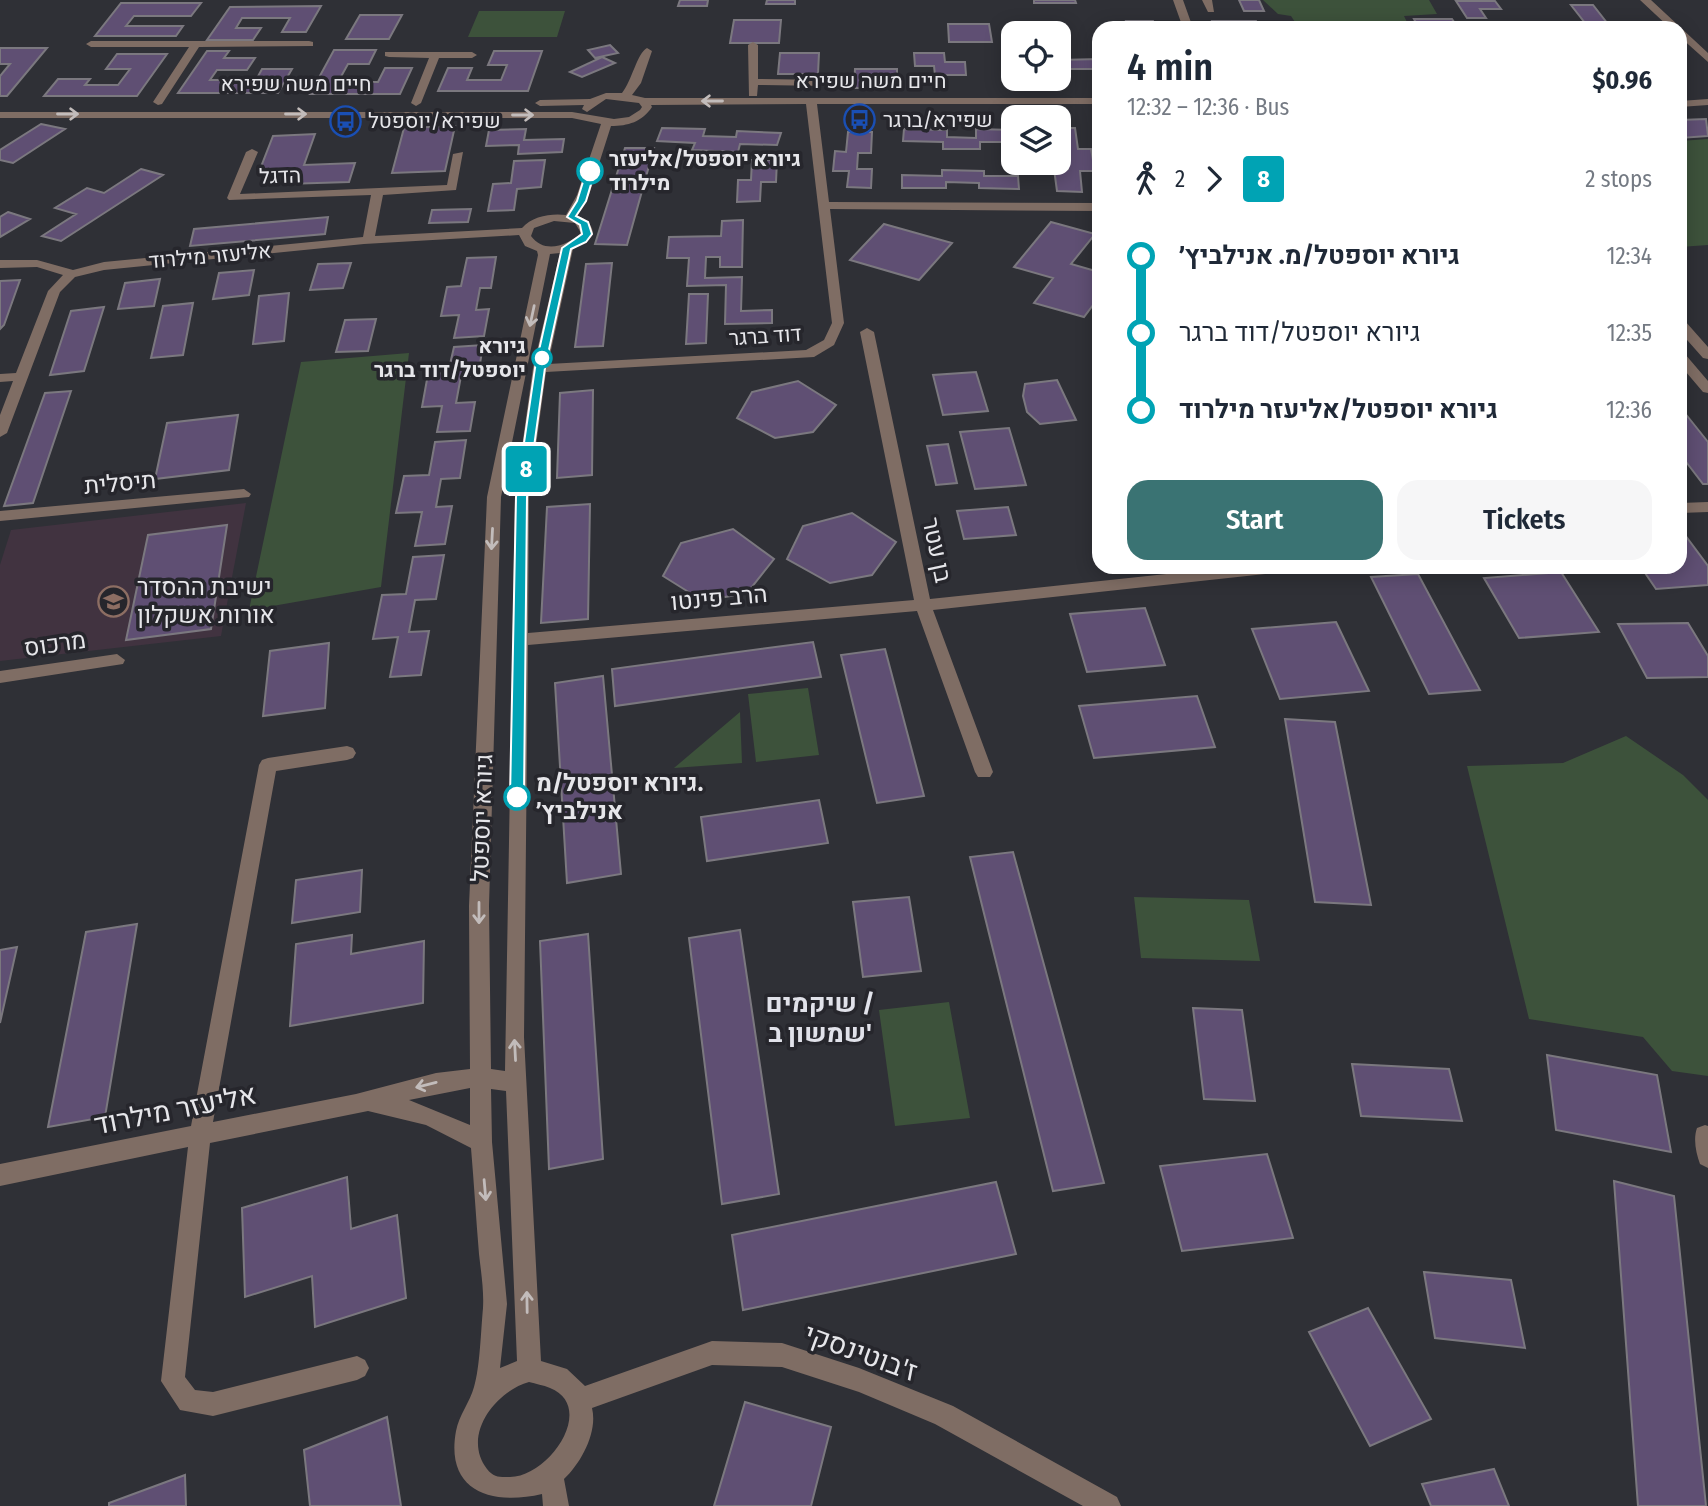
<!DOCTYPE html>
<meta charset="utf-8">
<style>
body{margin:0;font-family:"Fira Sans Condensed",Heebo,sans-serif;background:#f6f6f7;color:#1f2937;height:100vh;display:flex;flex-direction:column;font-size:26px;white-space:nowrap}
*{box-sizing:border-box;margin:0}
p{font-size:23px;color:#747a83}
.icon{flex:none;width:38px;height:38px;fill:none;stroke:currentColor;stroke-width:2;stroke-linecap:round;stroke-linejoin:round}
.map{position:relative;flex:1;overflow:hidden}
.side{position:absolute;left:1092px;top:21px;width:595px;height:553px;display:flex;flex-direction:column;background:#fff;border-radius:21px;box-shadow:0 4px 18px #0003}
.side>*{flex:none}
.badge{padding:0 14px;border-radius:5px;font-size:24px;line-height:46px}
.fabs{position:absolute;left:1001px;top:21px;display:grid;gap:14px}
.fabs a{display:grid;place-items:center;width:70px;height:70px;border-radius:14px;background:#fff;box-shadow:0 4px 18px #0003;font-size:35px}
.map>.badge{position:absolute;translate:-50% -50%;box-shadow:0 0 0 4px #fff}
.legs{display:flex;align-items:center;gap:10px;height:77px;padding:0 35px;font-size:23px}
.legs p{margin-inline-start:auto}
.headline{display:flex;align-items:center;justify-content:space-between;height:119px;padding:0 35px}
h1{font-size:38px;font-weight:600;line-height:52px}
.cta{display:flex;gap:14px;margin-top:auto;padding:14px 35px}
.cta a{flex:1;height:80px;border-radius:21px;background:#3a7373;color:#fff;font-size:28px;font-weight:600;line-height:80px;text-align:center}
.cta a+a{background:#f6f6f7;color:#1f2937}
ul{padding:0 35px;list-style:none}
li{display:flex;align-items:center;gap:24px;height:77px;font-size:26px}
li i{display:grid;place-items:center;width:10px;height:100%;margin:0 9px;background:currentColor}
li i::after{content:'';width:18px;height:18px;margin:-9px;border:5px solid;border-radius:50%;background:#fff}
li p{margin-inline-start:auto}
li:first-child i{background:linear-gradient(#0000 50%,currentColor 0)}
li:last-child i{background:linear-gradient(currentColor 50%,#0000 0)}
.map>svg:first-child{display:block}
.education{fill:#413340}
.green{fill:#3d523b}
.building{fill:#5f4f73;stroke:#7b787f;stroke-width:2}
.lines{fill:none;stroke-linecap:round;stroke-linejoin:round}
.minor{fill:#7f6d64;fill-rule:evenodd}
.oneway{stroke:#c2bcbb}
.line-1{fill:#00a3b4;stroke:#fff;stroke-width:2}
.stop-1-dot{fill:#fff;stroke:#00a3b4;stroke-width:3.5}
.labels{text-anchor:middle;stroke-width:7;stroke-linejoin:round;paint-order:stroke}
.far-street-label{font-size:21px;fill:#e6e6ea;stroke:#26262c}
.far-poi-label{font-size:21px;fill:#e6e6ea;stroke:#26262c;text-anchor:start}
.far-stop-label{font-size:21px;font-weight:bold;fill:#e6e6ea;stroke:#26262c;text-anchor:start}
.street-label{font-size:24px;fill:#e6e6ea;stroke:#26262c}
.poi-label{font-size:24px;fill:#e6e6ea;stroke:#26262c;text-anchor:start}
.stop-label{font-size:24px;font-weight:bold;fill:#e6e6ea;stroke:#26262c;text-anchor:start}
.neighbourhood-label{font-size:26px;font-weight:bold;fill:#e1e2ea;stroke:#26262c}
.near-street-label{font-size:28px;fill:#e6e6ea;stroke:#26262c}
</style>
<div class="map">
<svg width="1708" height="1506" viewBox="0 0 1708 1506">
<rect width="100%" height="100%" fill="#2f3036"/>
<path class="education" d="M246,503L221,636L0,661V565L11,530Z"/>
<path class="green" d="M1263,0H1429L1437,14L1404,16L1410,28H1299L1291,16L1278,14Z
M479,11H565L557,37H468Z
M1708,139V245L1680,247V141Z
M409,353L381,587L249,610L301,362Z
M808,688L819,755L756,762L748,694Z
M740,712L742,763L674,768Z
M1626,736L1683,775L1708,800V1076L1672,1071L1643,1037L1529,1019L1467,766L1563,763Z
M1134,897L1249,900L1260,961L1141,958Z
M949,1002L970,1118L895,1126L879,1010Z"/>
<path class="building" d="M680,0H708L707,6H678Z
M767,0H795V4H766Z
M1034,0H1075L1076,3H1034Z
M1239,0H1259L1264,11H1244Z
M1456,1H1495L1501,9H1480L1486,18H1467Z
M121,3H201L191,16H134L126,26H183L176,36H95Z
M1571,5H1593L1611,28H1589Z
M321,6L306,32H282L290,18H242L236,28H261L253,40H207L230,7Z
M360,15H402L389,39H346Z
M1414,19H1452L1458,28H1419Z
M734,20H781L779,43H730Z
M1126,21H1153L1156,28H1128Z
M1212,21H1256L1259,28H1214Z
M948,24H989L992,42H949Z
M610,45L618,53L595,58L588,50Z
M0,48H47L7,96H0V76L10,64H0Z
M334,50H376L369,64H348L338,82H378L385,68H412L400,94H310Z
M207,51H229L224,58H255L247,70H217L210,80H256L262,69H292L278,93H178Z
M494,51H542L528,91H438L448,68H472L467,80H501L507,65H488Z
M780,53H819L818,74H778Z
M914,53H944L945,62H965L966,75H935L934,66H915Z
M117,54H167L137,96H44L58,79H90L85,85H118L130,69H106Z
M602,57L615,63L582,77L570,72Z
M1099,59V69H1059V60Z
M855,69H897V88H854Z
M1706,119L1708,136L1680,138V120Z
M41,124L65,129L13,163L0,160V150Z
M455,126L445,171L392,173L404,128Z
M662,128L705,129L703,136L736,137L737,131L781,133L777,145L740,144L738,152L692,150L695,143L657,141Z
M1059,128H1075L1078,149H1091L1095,171H1080L1082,192L1057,191L1054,169H1068L1066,151L1059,150Z
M526,129L524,140L564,139L562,152L518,154L519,145L486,146L489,130Z
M904,129L947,130V137L976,138V129L1013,130V142H980V149H943V142L903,141Z
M848,132H872L871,153H858L857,169H872L871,188L847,187L849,171H833L835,151L846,152Z
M315,134L304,165L355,163L349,182L286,184L291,170L259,172L273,136Z
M625,148H654L627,245L595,244Z
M545,160L541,187L517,189L514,210L488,211L493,184L511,183L514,161Z
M752,160H777L776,182H761L760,201L737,202L738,180H751Z
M141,169L163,175L61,241L42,236L76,214L55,208L87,188L104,193Z
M942,170L984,171V176H1018L1019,189L979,188V183L946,182V188H902V175L942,176Z
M471,209L468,222L429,223L432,210Z
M8,212L30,219L0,237V217Z
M328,217L325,234L190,246L194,229Z
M743,220L742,267H720V257H706L705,278L742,277L741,311L772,310V323L725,324L726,285L687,286L689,258H667L669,237L721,236L722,221Z
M1051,222L1095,234L1071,264L1099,272V297L1084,317L1034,303L1053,278L1014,267Z
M884,224L952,243L919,280L850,260Z
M496,257L491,288H480L476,310L489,309L484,336L454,338L459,315L441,316L447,287L461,286L467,258Z
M351,263L343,288L310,290L318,264Z
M612,263L603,346L575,347L586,264Z
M254,270L249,295L213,299L219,273Z
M160,279L154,306L118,309L125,283Z
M20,280L4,325L0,329V281Z
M289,293L284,341L253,344L259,296Z
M689,294H708L706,343L686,344Z
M193,303L183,355L151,358L163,306Z
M104,307L84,371L50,375L71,311Z
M376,319L368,351L336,352L345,320Z
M483,345L478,376H461L456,403L475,402L470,431L437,432L442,406L422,407L428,374L448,373L454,347Z
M976,372L988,411L943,415L933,375Z
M1057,380L1076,420L1040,424L1027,412L1023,396L1025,384Z
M798,381L836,405L813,432L775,438L737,418L752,392Z
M593,390L592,475L557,478L560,393Z
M71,391L33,503L4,506L45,393Z
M1680,407L1708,442V484H1703L1680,454Z
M238,415L229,470L155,479L167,423Z
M1009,428L1026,485L975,489L960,432Z
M466,440L460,478L441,479L436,507L452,506L445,544L415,546L422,512L396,513L404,476L429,475L435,442Z
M948,444L957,483L936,485L927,446Z
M590,504L588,619L541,623L547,507Z
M1008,507L1016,535L964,539L957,511Z
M852,513L896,542L872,575L830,583L787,559L803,526Z
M227,525L211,629L126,640L148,535Z
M733,529L774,559L747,593L703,601L663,576L681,543Z
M1680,535H1685L1708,566V585L1656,589L1641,567H1680Z
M444,555L436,599L415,600L409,632L429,631L421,675L390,677L398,637L373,639L382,595L406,594L413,557Z
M1561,572L1599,632L1519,638L1484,578Z
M1418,574L1480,690L1429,694L1371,577Z
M1145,608L1165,665L1087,672L1070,614Z
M1336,622L1369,691L1280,699L1252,629Z
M1688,623L1708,656V677L1647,678L1618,624Z
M813,642L821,677L615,706L612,669Z
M329,643L325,708L263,716L270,651Z
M885,649L924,796L877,803L841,655Z
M603,676L621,874L567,883L555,683Z
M1197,696L1215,747L1094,758L1079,706Z
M1285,719L1335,722L1371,905L1315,902Z
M819,800L828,843L707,861L701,817Z
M1013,852L1104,1183L1053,1191L970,857Z
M362,870L360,912L292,923L296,880Z
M909,897L921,971L863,977L853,902Z
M137,924L105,1117L48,1127L86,932Z
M740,930L779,1194L722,1204L689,938Z
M588,934L603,1159L549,1169L540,941Z
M352,935L351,954L424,941L423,1003L290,1026L296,944Z
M17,947L0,1023V950Z
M1193,1008L1242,1010L1255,1101L1204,1099Z
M1547,1055L1657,1075L1671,1152L1556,1130Z
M1352,1064L1449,1069L1462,1121L1361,1116Z
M1267,1154L1293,1238L1182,1251L1160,1166Z
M347,1177L351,1229L397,1215L406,1298L315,1327L312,1276L245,1297L242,1208Z
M1614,1181L1674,1196L1706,1506H1638Z
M996,1182L1016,1254L743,1310L732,1235Z
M1424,1272L1511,1280L1525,1348L1435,1338Z
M1368,1308L1431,1419L1370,1446L1309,1332Z
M745,1402L831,1427L811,1506H714Z
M387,1417L401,1506H310L304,1450Z
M1494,1469L1509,1506H1431L1422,1484Z
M185,1475L186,1506H109V1503Z"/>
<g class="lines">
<path class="minor" d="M1173,0H1183L1193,28H1183Z
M1202,0H1212L1214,12H1208Z
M1640,0H1651L1708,53V62L1680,37V28H1670Z
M309,41L313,42V46L199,47L162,104L158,105L153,102L189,47H91L86,44L91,41Z
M753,42L758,45V79L826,80L831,83L826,86L758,85L757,96H749L748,45Z
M647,48L652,51L641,83L632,95L645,98H1099V104H817L829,202L1099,203V211L830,209L844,323L834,345L814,357L546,372L529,497L528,633L914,600L860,332L867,328L874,332L930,599L1232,567H1291L1283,572L933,610L993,772L990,777H978L975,772L917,611L528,645L524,1037L541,1361L567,1369L585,1386L712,1341L782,1343L859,1368L953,1406L1117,1497L1121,1506H1083L935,1424L859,1392L782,1367L712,1365L592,1408C598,1432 581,1463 564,1479L569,1506H543L542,1494C491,1506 445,1491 456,1431C459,1415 470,1402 474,1387C480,1368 481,1329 483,1308C484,1290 481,1272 479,1254C476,1219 474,1183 471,1148L426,1125L368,1111L210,1143L185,1377L195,1390L213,1392L357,1356L365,1360L369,1368L365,1376L357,1380L213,1416L180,1410L161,1381L188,1147L0,1186V1164L191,1126L259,765L262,760L268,758L347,746L353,748L356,753L353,758L347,760L276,771L213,1122L356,1094L436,1073L470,1069L469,906L487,497L538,255L537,251L525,246L519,235L364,244L104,270L75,277L60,292L7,433L0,437V415L13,381L0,382V374L16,373L48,291L63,275L37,267L0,268V260H37L73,270L104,262L363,237L371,195L229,200L227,198L246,152L252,149L258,152L240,194L447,185L453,154L463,152L456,190L383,195L375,236L522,228C532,216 552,213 566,215L577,195L601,124L572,118H0V112H572L614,119L629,117L640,110L642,107L639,103L606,99L587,112L582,109L584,105L540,106L535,103L540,100L590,99L606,93H622C632,81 637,53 647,48ZM806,104L832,323L824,340L806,350L548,364L573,249L585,242L593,234C593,226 586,218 577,216L589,195L611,126C628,126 642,122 652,107L651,105ZM554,221L575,223L581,233C567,246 544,254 531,236L534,228ZM560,253L533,368L515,497L505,1071L491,1069L489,906L501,497L550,254ZM470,1088V1125L409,1100ZM491,1089L506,1091L517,1361L500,1368L507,1304L492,1142ZM529,1382C536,1384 543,1385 550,1388C597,1407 549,1477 510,1477C500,1477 494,1478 487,1469C461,1435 496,1391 529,1382Z
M385,52H472L477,55L472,58H439L421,103L416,106L411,103L429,58L389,57L385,56Z
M1708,99V105L1680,107V101Z
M1680,320L1685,321L1708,347V359L1703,358L1680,332Z
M1680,353L1685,354L1708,381V393L1703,392L1680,365Z
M244,489L251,494L249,497L0,521V511Z
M1708,502V512L1680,513V503Z
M117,654L125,660L123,664L0,683V671Z
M1705,1125L1708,1126V1168L1700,1164C1696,1153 1693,1139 1697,1128Z"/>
</g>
<defs><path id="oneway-shaft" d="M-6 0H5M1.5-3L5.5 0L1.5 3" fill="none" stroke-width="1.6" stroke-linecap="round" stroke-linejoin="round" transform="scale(1.75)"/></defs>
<g class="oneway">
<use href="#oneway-shaft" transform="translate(712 101) rotate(180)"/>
<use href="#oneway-shaft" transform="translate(68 114)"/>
<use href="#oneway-shaft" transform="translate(296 114)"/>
<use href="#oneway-shaft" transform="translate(523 115)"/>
<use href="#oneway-shaft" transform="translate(532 316) rotate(102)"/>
<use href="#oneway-shaft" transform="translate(492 539) rotate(93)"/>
<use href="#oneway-shaft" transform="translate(479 913) rotate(90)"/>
<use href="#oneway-shaft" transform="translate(515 1050) rotate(-93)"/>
<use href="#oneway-shaft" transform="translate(426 1085) rotate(166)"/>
<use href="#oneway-shaft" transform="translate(485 1190) rotate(85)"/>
<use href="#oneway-shaft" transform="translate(527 1302) rotate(-91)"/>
</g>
<path class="line-1" d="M587,169L595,171L586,201L576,216L588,222L592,234L586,242L571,249L545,368L527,497L524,797L517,802L510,797L516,497L535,368L562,248L582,234L580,225L567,217L577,201Z"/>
<defs>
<symbol id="bus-ring" viewBox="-11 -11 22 22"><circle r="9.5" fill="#26262c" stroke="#1a4fb4" stroke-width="1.5"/><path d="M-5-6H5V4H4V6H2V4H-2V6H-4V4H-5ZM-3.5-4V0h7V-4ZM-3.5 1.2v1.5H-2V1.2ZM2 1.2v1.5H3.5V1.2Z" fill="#1a4fb4"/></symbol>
<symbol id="school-ring" viewBox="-11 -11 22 22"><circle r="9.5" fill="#26262c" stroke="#8d6e63" stroke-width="1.5"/><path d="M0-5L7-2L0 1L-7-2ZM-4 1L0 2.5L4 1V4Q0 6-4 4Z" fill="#8d6e63"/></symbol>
</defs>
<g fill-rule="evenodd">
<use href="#bus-ring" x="842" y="102" width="35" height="35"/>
<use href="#bus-ring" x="328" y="104" width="35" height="35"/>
<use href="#school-ring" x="96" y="584" width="35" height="35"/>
</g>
<g class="stop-1-dot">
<circle cx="590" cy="171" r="12"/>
<circle cx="542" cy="358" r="9"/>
<circle cx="517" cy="797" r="12"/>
</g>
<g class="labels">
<g class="far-street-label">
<text x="871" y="88">חיים משה שפירא</text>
<text x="296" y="91">חיים משה שפירא</text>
<text transform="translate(280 176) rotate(-2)" y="7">הדגל</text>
<text transform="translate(210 256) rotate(-5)" y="7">אליעזר מילרוד</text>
<text transform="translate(765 336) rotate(-4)" y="7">דוד ברגר</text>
</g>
<g class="far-poi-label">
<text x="883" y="127">שפירא/ברגר</text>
<text x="368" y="128">שפירא/יוספטל</text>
</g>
<g class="far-stop-label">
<text x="609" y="166">גיורא יוספטל/אליעזר<tspan x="609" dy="24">מילרוד</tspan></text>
<text x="526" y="353" text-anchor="end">גיורא<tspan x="526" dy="24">יוספטל/דוד ברגר</tspan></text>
</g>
<g class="street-label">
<text transform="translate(120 483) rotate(-5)" y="8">תיסלית</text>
<text transform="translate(937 550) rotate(78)" y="8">בן עטר</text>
<text transform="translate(719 598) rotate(-5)" y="8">הרב פינטו</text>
<text transform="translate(55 644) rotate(-8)" y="8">מרכוס</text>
<text transform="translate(482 818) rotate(-88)" y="8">גיורא יוספטל</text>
</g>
<g class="poi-label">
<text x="137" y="595">ישיבת ההסדר<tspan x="137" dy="28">אורות אשקלון</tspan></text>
</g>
<g class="stop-label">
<text x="536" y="791">גיורא יוספטל/מ.<tspan x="536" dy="28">אנילביץ׳</tspan></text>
</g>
<g class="neighbourhood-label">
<text x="820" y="1012">שיקמים /<tspan x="820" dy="30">שמשון ב'</tspan></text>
</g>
<g class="near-street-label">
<text transform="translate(175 1109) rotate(-11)" y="10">אליעזר מילרוד</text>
<text transform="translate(861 1352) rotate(20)" y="10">ז'בוטינסקי</text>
</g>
</g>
</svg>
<div class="fabs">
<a><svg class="icon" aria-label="locate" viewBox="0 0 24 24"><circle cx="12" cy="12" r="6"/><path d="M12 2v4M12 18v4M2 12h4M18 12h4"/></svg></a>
<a><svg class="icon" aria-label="layers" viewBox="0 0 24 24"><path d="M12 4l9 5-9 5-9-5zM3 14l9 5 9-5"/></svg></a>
</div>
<b class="badge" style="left:526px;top:469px;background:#00a3b4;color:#fff">8</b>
<section class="side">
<div class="headline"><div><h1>4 min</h1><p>12:32 – 12:36 · Bus</p></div><b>$0.96</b></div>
<div class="legs"><svg class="icon" aria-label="walk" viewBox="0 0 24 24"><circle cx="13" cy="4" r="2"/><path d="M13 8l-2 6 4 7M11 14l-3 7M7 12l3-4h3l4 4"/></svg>2<svg class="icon" aria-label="forward" viewBox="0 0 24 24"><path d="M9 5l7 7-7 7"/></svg><b class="badge" style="background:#00a3b4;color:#fff">8</b><p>2 stops</p></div>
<ul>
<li><i style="color:#00a3b4"></i><b>גיורא יוספטל/מ. אנילביץ׳</b><p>12:34</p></li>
<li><i style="color:#00a3b4"></i><span>גיורא יוספטל/דוד ברגר</span><p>12:35</p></li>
<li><i style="color:#00a3b4"></i><b>גיורא יוספטל/אליעזר מילרוד</b><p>12:36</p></li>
</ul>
<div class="cta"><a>Start</a><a>Tickets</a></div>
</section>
</div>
